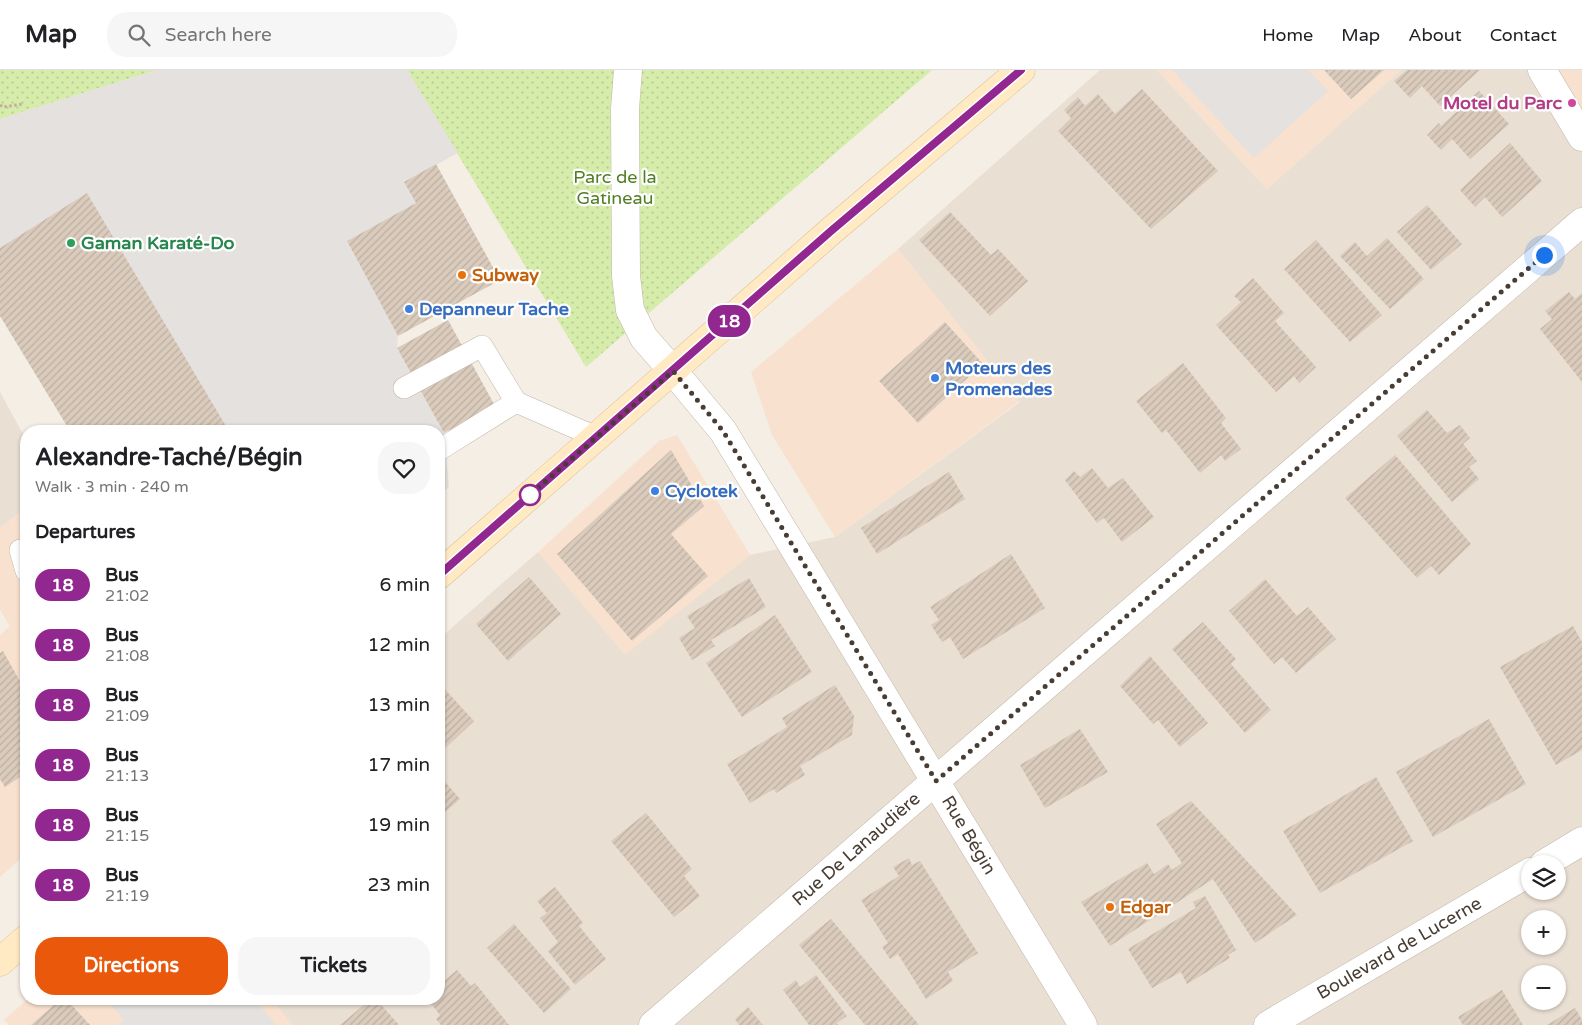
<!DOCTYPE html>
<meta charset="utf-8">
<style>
body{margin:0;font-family:"Varela Round",sans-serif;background:#f6f6f6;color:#202124;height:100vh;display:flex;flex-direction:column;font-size:19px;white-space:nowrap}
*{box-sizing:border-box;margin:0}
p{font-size:16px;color:#757577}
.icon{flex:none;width:28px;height:28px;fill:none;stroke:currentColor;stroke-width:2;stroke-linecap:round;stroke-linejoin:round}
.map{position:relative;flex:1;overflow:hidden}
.panel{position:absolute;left:20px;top:355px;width:425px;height:580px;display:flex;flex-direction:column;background:#fff;border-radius:20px;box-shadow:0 1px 4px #0004}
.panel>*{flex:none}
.badge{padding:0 10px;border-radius:16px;font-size:18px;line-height:32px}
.fabs{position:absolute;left:1521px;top:785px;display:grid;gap:10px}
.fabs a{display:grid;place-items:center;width:45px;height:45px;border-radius:50%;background:#fff;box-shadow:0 1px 4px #0004;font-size:25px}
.you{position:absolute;width:25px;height:25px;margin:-12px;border:4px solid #fff;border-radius:50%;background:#1a73e8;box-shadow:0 0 0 8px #1a73e833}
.map>.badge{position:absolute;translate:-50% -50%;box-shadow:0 0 0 2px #fff}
h2{padding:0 15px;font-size:19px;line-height:45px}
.round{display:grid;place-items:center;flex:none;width:52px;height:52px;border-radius:20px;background:#f6f6f6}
.summary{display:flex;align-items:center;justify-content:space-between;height:85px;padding:0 15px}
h1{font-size:24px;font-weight:700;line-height:38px}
.cta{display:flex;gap:10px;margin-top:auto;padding:10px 15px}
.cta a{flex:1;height:58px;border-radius:20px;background:#ea580c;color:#fff;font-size:20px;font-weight:700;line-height:58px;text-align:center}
.cta a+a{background:#f6f6f6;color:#202124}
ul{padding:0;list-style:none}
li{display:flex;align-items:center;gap:15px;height:60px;padding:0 15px}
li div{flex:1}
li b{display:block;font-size:19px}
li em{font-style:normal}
li .badge{min-width:55px;font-weight:700;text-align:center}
header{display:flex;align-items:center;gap:30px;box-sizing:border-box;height:70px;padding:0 25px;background:#fff;border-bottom:1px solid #e0e0e0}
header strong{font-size:24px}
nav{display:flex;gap:28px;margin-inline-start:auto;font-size:18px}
.search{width:350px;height:45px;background:#f6f6f6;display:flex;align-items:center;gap:12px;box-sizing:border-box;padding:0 18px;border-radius:20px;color:#757577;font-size:19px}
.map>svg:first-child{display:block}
.residential{fill:#e9dfd3;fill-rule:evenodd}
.commercial{fill:#f8e1ce}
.park{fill:url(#park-dots)}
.parking{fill:#e4e1de}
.building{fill:url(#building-hatch)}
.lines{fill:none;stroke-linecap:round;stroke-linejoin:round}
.service-casing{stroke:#c3b7aa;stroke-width:22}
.minor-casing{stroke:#c3b7aa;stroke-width:29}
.tertiary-casing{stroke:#c3b7aa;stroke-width:29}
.secondary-casing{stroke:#dcc092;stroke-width:29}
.path{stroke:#c4ae97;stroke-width:3;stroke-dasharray:2.5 2.5;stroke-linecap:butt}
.service{stroke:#fff;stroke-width:21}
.minor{stroke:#fff;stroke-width:28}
.tertiary{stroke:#fff;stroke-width:28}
.secondary{stroke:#ffeac4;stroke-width:28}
.line-casing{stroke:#fff;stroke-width:11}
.line{stroke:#922790;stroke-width:8}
.walk{stroke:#473d34;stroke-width:5;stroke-dasharray:0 9}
.hotel-dot{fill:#d1479c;stroke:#fff;stroke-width:2}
.leisure-dot{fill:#2e9e5b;stroke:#fff;stroke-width:2}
.food-dot{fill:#e8710a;stroke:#fff;stroke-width:2}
.shop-dot{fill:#3f7fe0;stroke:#fff;stroke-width:2}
.stop-dot{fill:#fff;stroke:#922790;stroke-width:2.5}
.labels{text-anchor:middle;stroke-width:4.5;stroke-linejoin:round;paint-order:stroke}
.hotel-label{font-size:18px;font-weight:bold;fill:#b23c85;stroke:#fff;text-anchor:end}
.park-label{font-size:18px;fill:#507e22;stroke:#fff}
.leisure-label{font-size:18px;font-weight:bold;fill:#27864d;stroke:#fff;text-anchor:start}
.food-label{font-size:18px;font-weight:bold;fill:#c56008;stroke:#fff;text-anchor:start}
.shop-label{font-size:18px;font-weight:bold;fill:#366cbe;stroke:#fff;text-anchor:start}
.street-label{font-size:18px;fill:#473d34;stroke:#fff}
</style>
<header>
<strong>Map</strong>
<div class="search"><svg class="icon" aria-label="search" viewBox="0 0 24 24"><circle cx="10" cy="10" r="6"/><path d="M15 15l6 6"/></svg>Search here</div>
<nav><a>Home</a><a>Map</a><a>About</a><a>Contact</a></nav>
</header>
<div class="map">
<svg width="1582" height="955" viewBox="0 0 1582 955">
<defs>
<pattern id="park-dots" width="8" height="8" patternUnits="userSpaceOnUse" patternTransform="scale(1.25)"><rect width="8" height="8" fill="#d6ecaa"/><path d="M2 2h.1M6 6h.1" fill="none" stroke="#b9cb93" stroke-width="1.8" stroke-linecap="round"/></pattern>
<pattern id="building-hatch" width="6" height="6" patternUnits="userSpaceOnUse" patternTransform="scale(1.25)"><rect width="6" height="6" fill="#dacbbc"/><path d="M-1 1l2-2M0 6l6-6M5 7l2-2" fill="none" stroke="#bcafa2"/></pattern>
</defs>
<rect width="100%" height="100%" fill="#f4eee5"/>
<path class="residential" d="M1100,0H1157L1267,119L1401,0H1541L1582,67V955H293L270,929H439V569L538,482L625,584L750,485L835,467L1020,332L898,179ZM1530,794H1558V821H1530ZM1530,849H1558V876H1530ZM1530,904H1558V931H1530Z
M0,322L26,370V438L0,458Z"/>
<path class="commercial" d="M1157,0H1401L1267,119Z
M1541,0H1582V67Z
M898,179L1020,331L835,467L772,365L751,302Z
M677,365L750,485L625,585L538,482L659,371Z
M26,438V784L0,807V565L10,556L0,540V458Z
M28,929H270L293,955H9L4,950Z"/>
<path class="park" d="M0,0H157L0,49Z
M407,0H932L586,297Z"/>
<path class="parking" d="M157,0H407L458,83L404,112L416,133L347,171L398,266L397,278L444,363L449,417L439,426V361H229L87,123L0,178V49Z
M1172,0H1308L1328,21L1254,88Z
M106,929H254L276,955H118L124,950Z"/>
<path class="building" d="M1324,0H1384L1351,29Z
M1407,0H1480L1440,36L1422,16L1410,28L1394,11Z
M1142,19L1218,101L1151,159L1058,61L1071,48L1064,40L1078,27L1085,36L1098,24L1115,44Z
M1479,21L1509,54L1470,89L1452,69L1441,80L1427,65L1439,53L1441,56Z
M1510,73L1542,111L1502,147L1485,127L1475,137L1460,120Z
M436,94L500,210L398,266L347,171L416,133L404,112Z
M87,123L229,361H70L0,246V178Z
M1427,135L1462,174L1431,200L1397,162Z
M950,142L991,185L998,179L1028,211L990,246L919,170Z
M1387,168L1424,209L1390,239L1340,186L1355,172L1367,186Z
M1316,170L1382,245L1350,272L1284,199Z
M1253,208L1284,243L1275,251L1316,297L1299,313L1294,306L1276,322L1216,255L1241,232L1234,226Z
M1569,222L1575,229L1582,223V312L1540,259L1552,249L1545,241Z
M448,250L495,336L444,363L397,278Z
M945,252L983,294L918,353L879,311Z
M1183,293L1226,348L1221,353L1241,379L1225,391L1221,385L1200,403L1166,360L1162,363L1136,331Z
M1427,340L1447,363L1460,355L1470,368L1463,374L1477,391L1469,397L1479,409L1452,432L1397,366Z
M671,380L704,436L671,464L708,506L632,571L557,484Z
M1395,385L1471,474L1439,505L1431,496L1417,508L1345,428Z
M1092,398L1108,418L1123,408L1154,447L1122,472L1104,448L1097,453L1065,410L1074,401L1080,407Z
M949,402L965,429L877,484L861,458Z
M1011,484L1045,538L963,589L950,567L942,572L931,555L939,550L930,537Z
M529,507L561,544L508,591L476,554Z
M749,508L766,537L711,570L715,576L692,590L679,568L695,558L687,546Z
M1265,509L1297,546L1308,537L1336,569L1296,603L1282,587L1274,594L1229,541Z
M775,545L812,602L742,647L706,593Z
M1203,552L1236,589L1231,594L1271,640L1245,663L1172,579Z
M1573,556L1582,572V680L1556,695L1500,597Z
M3,581L26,622V703L5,717L0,709V583Z
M1150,586L1208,653L1180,677L1158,650L1153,654L1120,616Z
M439,613L474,651L439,684Z
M835,615L854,646L852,665L800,696L805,705L776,723L774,719L750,733L727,694L787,657L782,648Z
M1489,649L1526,714L1433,767L1396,702Z
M1080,659L1108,702L1045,738L1020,695Z
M439,705L460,729L443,744L439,739Z
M1376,707L1413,771L1320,823L1283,761Z
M1191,731L1297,845L1255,873L1213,809L1110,876L1081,832L1147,793L1154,804L1168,794L1172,800L1182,793L1156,754Z
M646,743L692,799L684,806L700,826L674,847L611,771Z
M909,788L912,795L920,791L978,883L948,902L953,911L926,929L898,884L890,889L882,877L888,873L861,830L899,806L893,797Z
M555,817L583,853L579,856L606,889L575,915L548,881L558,872L540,848L547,843L537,831Z
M1205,826L1236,880L1228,885L1230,888L1187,914L1181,902L1152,918L1128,879L1196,838L1193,832Z
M831,849L919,955H865L799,875Z
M514,854L571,919L544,943L487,878Z
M457,900L471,916L475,913L509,955H441L436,949L440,945L427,929H439V915Z
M816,905L847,946L837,953L838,955H809L783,920L796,910L800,917Z
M1502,920L1523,955H1463L1458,947Z
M61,929H66L90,955H31Z
M371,929H376L399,955H340Z
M748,937L763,955H739L735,949Z
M1575,938L1582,950V955H1547Z"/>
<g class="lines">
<defs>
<path id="service" d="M404,318L482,276L516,332L596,367
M439,380L516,332
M20,480L26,501"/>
<path id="minor" d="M1542,0L1582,67
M673,301L723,361L1083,955
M1544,794L1582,771
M653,955L1582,152
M1268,955L1530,802"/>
<path id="tertiary" d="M628,0L625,39L626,206L630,240L644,268L673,301"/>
<path id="secondary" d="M439,505L831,161L1021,0
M0,892L26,869"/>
</defs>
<use href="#service" class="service-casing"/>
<use href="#minor" class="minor-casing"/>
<use href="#tertiary" class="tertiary-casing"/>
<use href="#secondary" class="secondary-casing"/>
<path class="path" d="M0,35L3,37L23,34"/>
<use href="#service" class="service"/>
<use href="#minor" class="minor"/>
<use href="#tertiary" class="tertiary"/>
<use href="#secondary" class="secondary"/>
</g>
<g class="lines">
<defs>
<path id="line" d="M439,505L831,161L1021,0"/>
</defs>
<use href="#line" class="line-casing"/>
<use href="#line" class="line"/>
<path class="walk" d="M530,425L524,430L673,301L723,361L936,711L1544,185"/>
</g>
<circle class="hotel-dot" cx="1572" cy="33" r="5"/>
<circle class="leisure-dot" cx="71" cy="173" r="5"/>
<g class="food-dot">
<circle cx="462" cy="205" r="5"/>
<circle cx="1110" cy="837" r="5"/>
</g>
<g class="shop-dot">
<circle cx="409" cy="239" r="5"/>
<circle cx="935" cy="308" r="5"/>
<circle cx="655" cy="421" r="5"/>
</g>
<circle class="stop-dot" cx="530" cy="425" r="10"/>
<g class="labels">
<g class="hotel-label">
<text x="1562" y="39">Motel du Parc</text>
</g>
<g class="park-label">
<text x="615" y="113">Parc de la<tspan x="615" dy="21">Gatineau</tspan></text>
</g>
<g class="leisure-label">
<text x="81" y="179">Gaman Karaté-Do</text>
</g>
<g class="food-label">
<text x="472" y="211">Subway</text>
<text x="1120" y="843">Edgar</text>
</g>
<g class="shop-label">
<text x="419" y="245">Depanneur Tache</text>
<text x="945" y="304">Moteurs des<tspan x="945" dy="21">Promenades</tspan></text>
<text x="665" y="427">Cyclotek</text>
</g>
<g class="street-label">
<text transform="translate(969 765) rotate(59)" y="6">Rue Bégin</text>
<text transform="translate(856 779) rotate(-41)" y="6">Rue De Lanaudière</text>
<text transform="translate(1399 878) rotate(-30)" y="6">Boulevard de Lucerne</text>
</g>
</g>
</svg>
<div class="fabs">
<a><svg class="icon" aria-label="layers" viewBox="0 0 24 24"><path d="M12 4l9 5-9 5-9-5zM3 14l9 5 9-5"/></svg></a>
<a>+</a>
<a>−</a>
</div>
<div class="you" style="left:1544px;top:185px"></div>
<b class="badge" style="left:729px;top:251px;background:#922790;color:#fff">18</b>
<section class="panel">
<div class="summary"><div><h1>Alexandre-Taché/Bégin</h1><p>Walk · 3 min · 240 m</p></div><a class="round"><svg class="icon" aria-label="heart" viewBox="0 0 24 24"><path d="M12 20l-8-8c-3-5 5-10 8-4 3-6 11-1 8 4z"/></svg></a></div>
<h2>Departures</h2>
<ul>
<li><span class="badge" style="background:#922790;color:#fff">18</span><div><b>Bus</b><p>21:02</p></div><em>6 min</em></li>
<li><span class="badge" style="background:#922790;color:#fff">18</span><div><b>Bus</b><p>21:08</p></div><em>12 min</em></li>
<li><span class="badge" style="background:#922790;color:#fff">18</span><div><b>Bus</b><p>21:09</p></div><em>13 min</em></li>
<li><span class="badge" style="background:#922790;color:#fff">18</span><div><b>Bus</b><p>21:13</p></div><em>17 min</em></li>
<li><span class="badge" style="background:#922790;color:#fff">18</span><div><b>Bus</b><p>21:15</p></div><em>19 min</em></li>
<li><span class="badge" style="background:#922790;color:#fff">18</span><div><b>Bus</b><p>21:19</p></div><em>23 min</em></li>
</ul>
<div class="cta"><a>Directions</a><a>Tickets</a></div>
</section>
</div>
